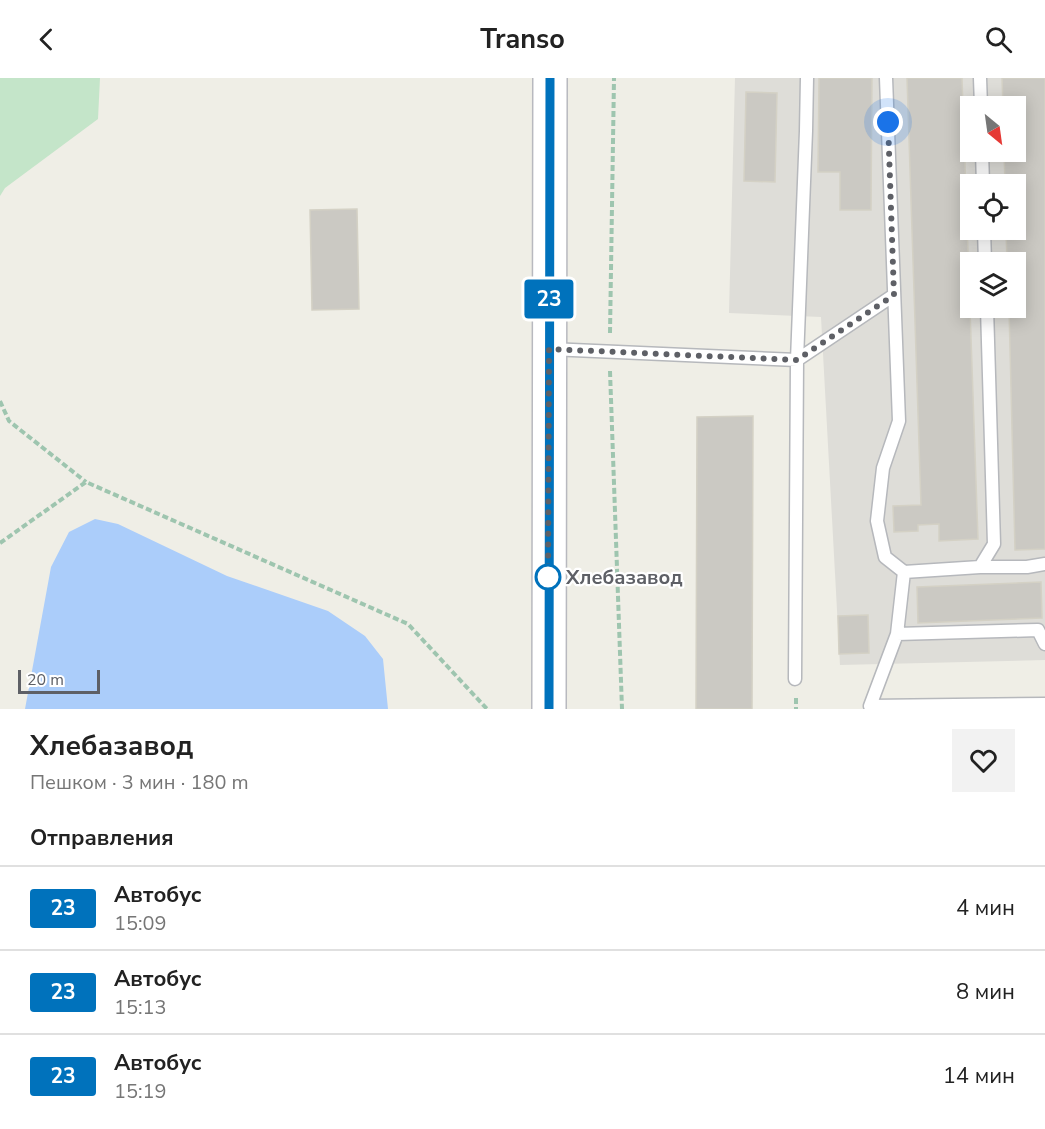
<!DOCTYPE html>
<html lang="ru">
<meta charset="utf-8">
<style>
body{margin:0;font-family:"Nunito Sans",sans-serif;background:#f2f2f2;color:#222;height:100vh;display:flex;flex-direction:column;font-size:22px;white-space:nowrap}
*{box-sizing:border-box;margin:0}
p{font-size:20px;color:#767676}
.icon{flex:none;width:33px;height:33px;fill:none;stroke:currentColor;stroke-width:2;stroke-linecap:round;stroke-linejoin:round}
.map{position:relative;height:631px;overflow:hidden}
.drawer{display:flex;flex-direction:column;background:#fff;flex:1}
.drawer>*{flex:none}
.badge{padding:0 12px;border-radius:4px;font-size:21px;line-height:39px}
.needle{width:39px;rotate:151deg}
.tools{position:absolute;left:960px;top:18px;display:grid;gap:12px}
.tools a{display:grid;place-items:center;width:66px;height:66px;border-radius:0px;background:#fff;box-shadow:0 3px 15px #0003;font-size:30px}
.scale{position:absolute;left:18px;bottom:15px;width:82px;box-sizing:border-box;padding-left:6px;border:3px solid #5e6066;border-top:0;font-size:16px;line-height:21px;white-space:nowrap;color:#5e6066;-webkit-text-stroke:4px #fff;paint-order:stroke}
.you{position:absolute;width:30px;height:30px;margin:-15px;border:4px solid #fff;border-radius:50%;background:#1a73e8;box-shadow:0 0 0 9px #1a73e833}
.map>.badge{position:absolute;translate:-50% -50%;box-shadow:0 0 0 3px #fff}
h2{padding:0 30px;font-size:22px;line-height:54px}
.round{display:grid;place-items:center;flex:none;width:63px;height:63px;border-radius:0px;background:#f2f2f2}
.overview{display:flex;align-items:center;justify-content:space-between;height:102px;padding:0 30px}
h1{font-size:28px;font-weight:700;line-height:45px}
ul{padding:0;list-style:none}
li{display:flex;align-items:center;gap:18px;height:84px;padding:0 30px;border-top:2px solid #e0e0e0}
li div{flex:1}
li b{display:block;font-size:22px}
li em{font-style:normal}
li .badge{min-width:66px;font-weight:700;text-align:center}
header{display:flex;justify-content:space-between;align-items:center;height:78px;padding:0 30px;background:#fff;font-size:27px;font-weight:700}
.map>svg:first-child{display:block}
.industrial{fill:#deddd8;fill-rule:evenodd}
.green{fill:#c4e5c9}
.water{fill:#abcdfa}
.building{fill:#cbc9c3;stroke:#d4d1c5;stroke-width:1.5}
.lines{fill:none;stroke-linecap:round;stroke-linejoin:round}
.lane-casing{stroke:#b6b8bc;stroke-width:15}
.secondary-casing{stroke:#b8b9bf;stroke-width:36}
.path{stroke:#9ec5af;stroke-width:4;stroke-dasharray:6 3;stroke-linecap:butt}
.lane{stroke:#fff;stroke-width:12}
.secondary{stroke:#fff;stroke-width:33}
.line-casing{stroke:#fff;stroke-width:14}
.line{stroke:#0072bc;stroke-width:9}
.walk{stroke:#5e6066;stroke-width:6;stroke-dasharray:0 10.8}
.stop-dot{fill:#fff;stroke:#0072bc;stroke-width:3}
.labels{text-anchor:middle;stroke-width:4.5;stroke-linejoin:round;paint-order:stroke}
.stop-label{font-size:20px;font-weight:bold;fill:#5e6066;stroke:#fff;text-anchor:start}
</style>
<header><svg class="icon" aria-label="back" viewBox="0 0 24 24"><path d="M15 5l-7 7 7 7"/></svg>Transo<svg class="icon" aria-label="search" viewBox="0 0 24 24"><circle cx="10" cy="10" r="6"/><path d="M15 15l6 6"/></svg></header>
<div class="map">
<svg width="1045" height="631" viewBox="0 0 1045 631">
<rect width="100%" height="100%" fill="#efeee6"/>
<path class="industrial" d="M735,0H1045V582L840,587L821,239L729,235ZM970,28H1016V74H970ZM970,106H1016V152H970ZM970,184H1016V230H970Z"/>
<path class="green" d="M0,0H100L98,41L5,110L0,118Z"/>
<path class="water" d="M95,441L118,446L227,498L328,533L365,558L383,581L388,631H25L51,489L69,454Z"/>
<path class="building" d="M819,0H872L871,132H840V94H818Z
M907,0H962L978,461L939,463V446L918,447V453L894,454L893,428L921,427Z
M1002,0H1045V471L1015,472L1009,230H1016V184H1007L1006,152H1016V106H1005L1004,74H1016V28H1003Z
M746,14L777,15L775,104L744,103Z
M357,131L359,231L312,232L310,132Z
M753,338L752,631H696L697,339Z
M1041,504L1042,540L918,545L917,509Z
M868,537L869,575L839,576L838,538Z"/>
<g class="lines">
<defs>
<path id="lane" d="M886,0L899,343L883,390L877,443L885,479L904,494L980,489L994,466L987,230
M980,0L981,28
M982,74L983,106
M984,152L985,184
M550,271L797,282L795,601
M797,282L806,53L807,0
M797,282L894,217
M980,489H1027L1045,486
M904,494L897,556L1038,552L1045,566
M897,556L870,628L1045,626"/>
<path id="secondary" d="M549,631L550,0"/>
</defs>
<use href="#lane" class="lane-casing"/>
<use href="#secondary" class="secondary-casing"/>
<path class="path" d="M610,255L614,0
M610,293L622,631
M0,323L9,343L86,404
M0,465L86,404L408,546L487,631
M796,620V631"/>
<use href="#lane" class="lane"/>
<use href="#secondary" class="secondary"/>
</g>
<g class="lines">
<defs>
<path id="line" d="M549,631L550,0"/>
</defs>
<use href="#line" class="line-casing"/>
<use href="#line" class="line"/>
<path class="walk" d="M548,499L549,271L797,282L894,217L888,44"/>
</g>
<circle class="stop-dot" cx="548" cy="499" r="12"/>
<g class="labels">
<g class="stop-label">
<text x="566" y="506">Хлебазавод</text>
</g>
</g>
</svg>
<div class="tools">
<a><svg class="needle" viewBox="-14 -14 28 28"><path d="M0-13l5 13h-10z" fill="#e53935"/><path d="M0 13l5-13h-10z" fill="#767676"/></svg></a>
<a><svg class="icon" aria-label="locate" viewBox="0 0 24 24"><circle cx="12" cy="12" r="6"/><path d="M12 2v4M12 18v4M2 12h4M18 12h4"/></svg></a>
<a><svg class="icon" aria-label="layers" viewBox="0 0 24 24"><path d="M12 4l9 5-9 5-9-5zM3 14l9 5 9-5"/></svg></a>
</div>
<div class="scale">20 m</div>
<div class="you" style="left:888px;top:44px"></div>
<b class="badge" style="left:549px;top:221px;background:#0072bc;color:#fff">23</b>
</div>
<section class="drawer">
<div class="overview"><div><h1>Хлебазавод</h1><p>Пешком · 3 мин · 180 m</p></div><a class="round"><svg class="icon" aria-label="heart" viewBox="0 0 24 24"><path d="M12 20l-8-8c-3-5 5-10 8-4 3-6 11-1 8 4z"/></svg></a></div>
<h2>Отправления</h2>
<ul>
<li><span class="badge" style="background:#0072bc;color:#fff">23</span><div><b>Автобус</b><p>15:09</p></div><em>4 мин</em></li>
<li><span class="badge" style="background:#0072bc;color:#fff">23</span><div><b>Автобус</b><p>15:13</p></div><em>8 мин</em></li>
<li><span class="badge" style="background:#0072bc;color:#fff">23</span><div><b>Автобус</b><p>15:19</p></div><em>14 мин</em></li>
</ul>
</section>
